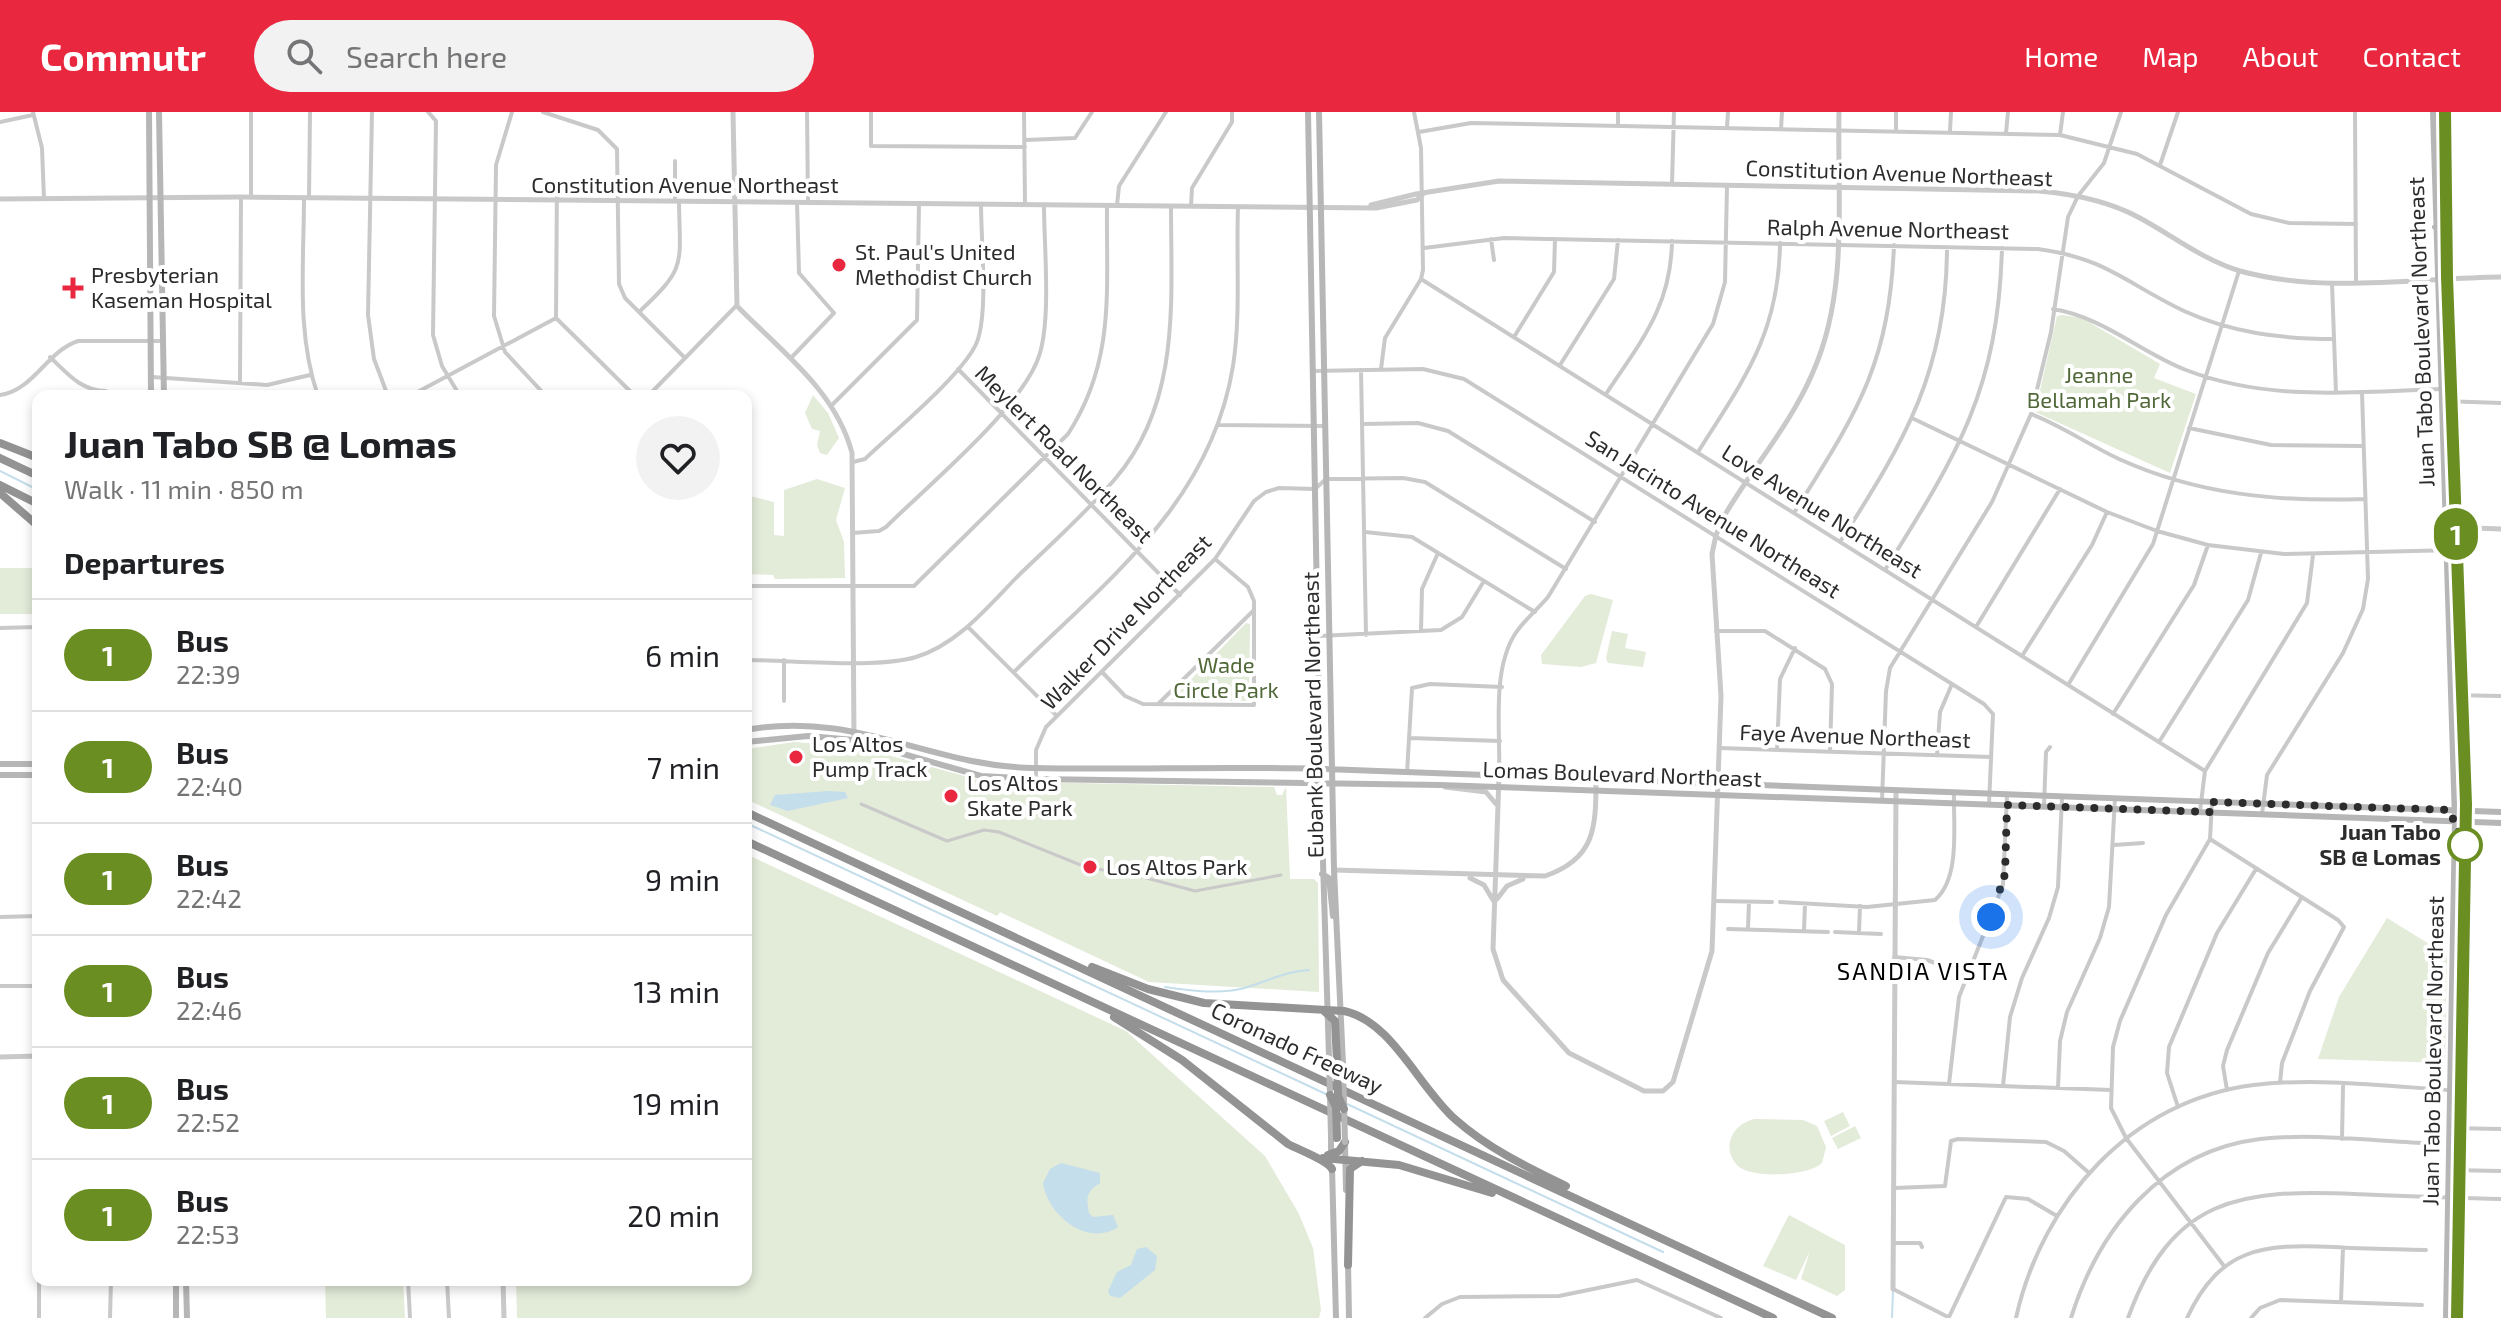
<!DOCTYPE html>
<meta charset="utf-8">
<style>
body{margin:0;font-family:"Exo 2",sans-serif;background:#f2f2f2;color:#202124;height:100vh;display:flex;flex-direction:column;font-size:30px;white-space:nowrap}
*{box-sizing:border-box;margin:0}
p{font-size:26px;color:#757577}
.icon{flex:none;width:44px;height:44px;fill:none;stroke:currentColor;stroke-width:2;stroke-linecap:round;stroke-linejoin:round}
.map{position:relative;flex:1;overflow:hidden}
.sheet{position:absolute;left:32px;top:278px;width:720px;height:896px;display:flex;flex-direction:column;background:#fff;border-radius:16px;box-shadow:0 4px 12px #0003}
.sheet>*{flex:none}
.badge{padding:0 16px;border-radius:26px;font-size:28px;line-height:52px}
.you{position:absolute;width:40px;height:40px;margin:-20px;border:6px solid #fff;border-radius:50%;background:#1a73e8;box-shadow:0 0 0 12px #1a73e833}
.map>.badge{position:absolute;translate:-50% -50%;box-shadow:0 0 0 4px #fff}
h2{padding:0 32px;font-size:30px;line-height:72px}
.round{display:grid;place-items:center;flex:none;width:84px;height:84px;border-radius:42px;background:#f2f2f2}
.head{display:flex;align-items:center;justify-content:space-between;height:136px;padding:0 32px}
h1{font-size:38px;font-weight:700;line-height:60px}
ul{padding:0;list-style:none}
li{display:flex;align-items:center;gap:24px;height:112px;padding:0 32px;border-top:2px solid #e0e0e0}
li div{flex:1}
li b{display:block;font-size:30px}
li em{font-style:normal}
li .badge{min-width:88px;font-weight:700;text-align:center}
header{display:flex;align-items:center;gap:48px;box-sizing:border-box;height:112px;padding:0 40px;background:#e9283f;color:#fff}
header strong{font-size:38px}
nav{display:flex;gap:44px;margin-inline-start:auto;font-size:28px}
.search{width:560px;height:72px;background:#f2f2f2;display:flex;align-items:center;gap:20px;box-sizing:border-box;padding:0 28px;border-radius:44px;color:#757577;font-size:30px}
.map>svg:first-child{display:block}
.green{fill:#e3ebd9}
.water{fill:#c4deeb}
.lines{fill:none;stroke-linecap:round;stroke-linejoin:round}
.stream{stroke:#c4deeb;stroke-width:2}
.pedestrian{stroke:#c9c9c9;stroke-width:3}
.minor{stroke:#c9c9c9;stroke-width:4}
.tertiary{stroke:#c9c9c9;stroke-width:5}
.secondary{stroke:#b6b6b6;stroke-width:6}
.motorway{stroke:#939393;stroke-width:8}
.secondary-bridge{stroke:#b6b6b6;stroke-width:6}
.motorway-bridge{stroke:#939393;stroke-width:8}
.line-casing{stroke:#fff;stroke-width:18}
.line{stroke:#6b8e23;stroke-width:12}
.walk{stroke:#2c2c2c;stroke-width:8;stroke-dasharray:0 14.4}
.poi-dot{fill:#e9283f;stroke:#fff;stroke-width:3}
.stop-dot{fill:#fff;stroke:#6b8e23;stroke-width:4}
.labels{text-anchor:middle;stroke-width:8;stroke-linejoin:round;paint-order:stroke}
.street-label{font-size:22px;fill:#2c2c2c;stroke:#fff}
.poi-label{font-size:22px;fill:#2c2c2c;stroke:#fff;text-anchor:start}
.park-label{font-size:22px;fill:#516839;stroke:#fff}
.stop-label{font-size:22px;font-weight:bold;fill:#2c2c2c;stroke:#fff;text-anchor:end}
.neighbourhood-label{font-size:24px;letter-spacing:2px;fill:#000;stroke:#fff}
</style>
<header>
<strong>Commutr</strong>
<div class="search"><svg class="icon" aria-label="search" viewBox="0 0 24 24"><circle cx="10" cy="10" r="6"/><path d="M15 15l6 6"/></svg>Search here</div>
<nav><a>Home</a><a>Map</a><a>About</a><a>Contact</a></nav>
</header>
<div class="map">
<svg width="2501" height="1206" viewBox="0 0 2501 1206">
<rect width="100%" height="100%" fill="#fff"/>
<path class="green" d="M2062,203L2082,206L2160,252L2154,266L2196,282L2170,361L2035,300L2057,204Z
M813,283L828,301L839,326L827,343L820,341L817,333L820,319L812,317L805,301Z
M817,367L845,376L836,408L844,430L845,466L775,467L773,463L746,462V383L774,390V423L784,424V378Z
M0,456H38V502H0Z
M1591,482L1613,488L1596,551L1581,555L1542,552L1541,543L1585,484Z
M1246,511L1250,512L1249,589L1171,588Z
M1612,519L1628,522L1625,536L1646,540L1643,555L1608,551L1606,546Z
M794,630L858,635L983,669L1274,675L1277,683H1282L1286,675L1290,767H1314L1318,771L1319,880L1149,870L1000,800L997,804L746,687V637Z
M746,742L1126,919L1265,1044L1299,1102L1313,1136L1321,1198L1319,1206H517L516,1168H746Z
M2387,806L2447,843L2445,951L2318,947L2339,885Z
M1843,1000L1850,1014L1831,1024L1824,1009Z
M1755,1007L1803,1008L1817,1014L1826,1035L1822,1051C1809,1064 1752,1067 1738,1054C1720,1036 1733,1011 1755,1007Z
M1855,1014L1861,1026L1838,1037L1832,1026Z
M1789,1103L1845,1133V1178L1837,1184L1801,1167L1810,1139L1796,1168L1763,1154Z
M325,1168H403L405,1206H326Z"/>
<path class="water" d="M828,679L845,680L848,686L788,699L770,693L775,683Z
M1061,1051L1100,1061V1071C1086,1080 1086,1085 1089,1101L1093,1105L1113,1103L1118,1115C1087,1136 1047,1102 1043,1071L1050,1057Z
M1146,1135L1157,1144L1155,1158L1120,1186L1110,1184L1108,1179L1117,1160L1131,1153L1137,1137Z"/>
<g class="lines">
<path class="stream" d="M0,359L38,378
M746,711L1328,983
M1165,875C1191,879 1223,883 1248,875C1270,868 1286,859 1309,858
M1345,991L1663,1140
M1892,1206L1893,1179"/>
<path class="pedestrian" d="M861,692L947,729L984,718L999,720L1088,756L1128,761L1195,779L1281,763"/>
<path class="minor" d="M33,0L42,36L44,87
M251,0V85
M372,0L368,203L374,247L388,284
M428,0L436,9L433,223L442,254L460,284
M512,0L496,53L494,204L505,240L546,284
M543,0L598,18L617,37L619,172L625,186L685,246
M807,0L808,90
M871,0V34L1025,35
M1024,0L1025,92
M2355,0L2356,169
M0,10L33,3
M1618,13V0
M1727,15L1728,0
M1781,17L1782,0
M1896,19V0
M1950,19L1951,0
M1419,20L1471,11L2060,23L2137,42L2251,102L2289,111L2356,112
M2006,21L2008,0
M2060,23L2063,0
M1025,28L1075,26L1092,0
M2160,53L2178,0
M557,69L556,206L635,284
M1672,72L1674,0
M304,86C304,151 296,221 318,284
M309,86L310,0
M675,89V49
M1117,93L1119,74L1166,0
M1191,94L1192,76L1232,10V0
M1491,127L1494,148
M1424,136L1504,126L2038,137C2106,146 2127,172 2184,199C2232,221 2282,227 2334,227
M1421,167L2205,659
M2332,171L2336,281
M2053,197C2103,205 2140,240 2186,258C2268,290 2356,280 2442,277
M639,200C687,155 680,154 679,90
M1514,225L1554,160L1555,127
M50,245C67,261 81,279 106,279
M791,246L834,201L799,161L797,90
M1560,253L1614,167L1618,128
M958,257L1180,483
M1381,257L1385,226L1421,167L1423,158L1421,36L1414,0
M1361,258L1366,523
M1313,259L1423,257L1464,267L1984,592L1993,602L1989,692
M152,265L267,273L310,263
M240,270L241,85
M1606,282C1641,229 1671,195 1672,129
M0,283C33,279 47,239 78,229H162
M410,284L556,206
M648,284L736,194
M2442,289L2501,291
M833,292L917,208L919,91
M2031,302C2062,314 2089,333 2119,347C2198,383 2279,390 2365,387
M1914,307L2107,400L2157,419L2208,433L2284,442L2456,438
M1362,312L1418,311L1448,319L1595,410
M1220,313L1325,314
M2189,316L2271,333L2363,334
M1698,340C1744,267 1779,222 1780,131
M853,350L865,347C892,321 969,258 978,227C988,195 981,128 981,92
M1794,401C1856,301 1889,255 1894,133
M1365,420L1412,425L1535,500
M852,421L879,419L886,415C927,374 1025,294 1040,241C1051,203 1044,134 1044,93
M1840,430C1905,329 1947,258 1947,135
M1885,458C1958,341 1998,278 2002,136
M746,474H914L1068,322C1116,248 1106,177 1107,93
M968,515L1057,604
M1976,515L2060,377
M0,516L38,515
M1421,519L1422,477L1438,441
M1716,519H1765L1825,557L1832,572L1830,640
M1319,524L1441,518L1462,505L1484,469
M2022,544L2092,433L2107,400
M746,548C791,548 877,557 916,545C959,532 990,492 1020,462C1052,431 1086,401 1115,367C1181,290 1171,189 1171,94
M784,548V589
M1014,560C1107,468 1211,391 1233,254C1241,203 1236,147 1238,95
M1102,560L1125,584L1143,592L1254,593V489L1248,475L1215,447
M2068,573L2153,432L2239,159
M2451,583L2501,584
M1158,592L1253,499
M2113,602L2194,473L2208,433
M1409,626L1500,629
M2159,630L2248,488L2261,441
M1719,636L1991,645
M1777,638L1780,567L1795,536
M1937,643L1940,600L1952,572
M1407,661L1412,576L1430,572L1502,575
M1499,664C1501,621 1491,560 1515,522C1524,508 1537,498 1548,485L1713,212L1725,170L1727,73
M1036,667V638L1046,615L1215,447L1254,389L1266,380L1279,376L1315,377L1326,367L1403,366L1425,370L1566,457
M1882,689L1886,579L1890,556L1992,390L2031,302L2051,220L2068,105L2078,84L2104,51L2121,0
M2212,690L2210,727L2166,803L2120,909L2113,935L2111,996L2126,1026L2224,1154
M2044,694L2046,640L2050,635
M2200,699L2205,659L2307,491L2313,443
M2262,702L2267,663L2343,541L2363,497L2368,467L2362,280
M2210,727L2338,808L2344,815L2310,879L2282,951L2280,971
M2114,733L2143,731
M1715,789L1772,790
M1780,790L1867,795L1935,788C1961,766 1953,711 1954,680
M0,805L38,804
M1748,816L1749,790
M1728,817L1828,820
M1804,818L1805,792
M1835,820L1881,822
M1859,820L1860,794
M1894,845L1927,848L1965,862
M0,874H38
M1894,970L2111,978
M1949,972L1959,885L2003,773L2007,684
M2003,974L2010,905L2022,866L2049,806L2058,775L2062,686
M2058,976L2060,929L2067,900L2100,826L2109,795L2115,686
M2227,978L2223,954L2227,938L2268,841L2302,785
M2178,995L2167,961L2169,935L2217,821L2256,757
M2450,1016L2501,1017
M2342,1027L2343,974
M2449,1058L2501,1059
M1894,1076L1945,1074L1951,1029L1958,1027L2046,1030L2064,1039L2088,1060
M1894,1131H1920L1922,1135
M408,1168L410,1206
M447,1168L449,1206
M1893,1177L1948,1205
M2341,1189L2343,1136
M1949,1205L2006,1085L2028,1087L2057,1104
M39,1206V1168
M110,1206L111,1168
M1425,1206L1442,1192L1460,1185L1559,1184L1637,1168L1721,1206
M2016,1206C2042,1089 2131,988 2254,973C2318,965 2396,975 2461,979
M2071,1206C2099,1116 2162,1039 2260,1027C2314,1021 2372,1029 2426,1031
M2128,1206C2172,1085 2240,1077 2355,1082C2404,1084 2452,1086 2501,1087
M2187,1206C2220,1135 2263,1132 2334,1135C2364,1137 2395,1137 2426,1138
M2251,1206L2260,1196L2280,1188L2422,1193"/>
<path class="tertiary" d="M733,0L737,194C781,239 836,279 852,341L854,628
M0,87L241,85L1376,96L1417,88L1423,82
M1371,93L1416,82L1499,69L2039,79C2073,82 2108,89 2138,105C2172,123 2203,148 2240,159C2323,182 2416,166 2501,165
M2446,415L2501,417
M1499,664L1493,837L1503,868L1569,941L1644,979H1663L1673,970L1712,839L1721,584L1712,442L1716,423L1726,401C1754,354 1792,310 1813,260C1849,179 1837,86 1839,0
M1445,675L1486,680L1496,692
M1334,758L1545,764C1595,747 1596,716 1596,668
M1470,766L1484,773L1493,788
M1497,787L1507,774L1523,767
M0,945L38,944
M503,1168L504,1206
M1893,1177L1896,679"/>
<path class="secondary" d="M149,0L151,284
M159,0L164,284
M1308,0L1320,652L1329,945
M1319,0L1334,758L1343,952
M2433,0L2455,709L2446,1206
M2445,0L2447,165L2466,699L2457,1206
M2435,115L2440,120L2441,156L2446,164
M746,618C855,598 929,654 1033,656C1130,658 1227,654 1325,657C1717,673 2109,686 2501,700
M746,630L808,624L854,628L981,664L1036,667L1440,673L2501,711
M0,652H38
M0,663H38
M1322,762L1329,766L1333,804
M1331,1024V1044
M1345,1030L1346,1078
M1332,1055L1336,1206
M1348,1150L1349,1206
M176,1168V1206
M186,1168L187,1206"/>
<path class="motorway" d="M0,331L38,346
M0,346L38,364
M0,373L38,392
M0,381L38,414
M746,700L1832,1206
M746,729L1773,1206
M1092,855L1148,877L1204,891L1344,899C1392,909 1419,976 1456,1008C1489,1037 1527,1055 1566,1074
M1324,899L1335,909L1337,949
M1114,905L1182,948L1288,1032C1299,1038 1327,1048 1332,1057
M1328,1043L1339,1039L1345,1030
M1323,1046L1399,1053L1492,1081
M1348,1153L1350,1057L1362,1049"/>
<path class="secondary-bridge" d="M1329,945L1331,1024
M1343,952L1345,1030"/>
<path class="motorway-bridge" d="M1337,949L1338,984L1344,997
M1330,983L1336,995L1337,1026"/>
</g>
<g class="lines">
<defs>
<path id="line" d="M2445,0L2447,165L2466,692L2457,1206"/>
</defs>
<use href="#line" class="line-casing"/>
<use href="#line" class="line"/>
<path class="walk" d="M1991,805L2005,762L2007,693L2212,700V690L2449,698L2465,733"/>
</g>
<g class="poi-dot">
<circle cx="839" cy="153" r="8"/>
<path d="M69 164h8v8h8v8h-8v8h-8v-8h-8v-8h8z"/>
<circle cx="796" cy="645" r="8"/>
<circle cx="951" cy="684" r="8"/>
<circle cx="1090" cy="755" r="8"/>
</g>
<circle class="stop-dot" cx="2465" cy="733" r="16"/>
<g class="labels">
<g class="street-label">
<text transform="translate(1899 61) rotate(2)" y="8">Constitution Avenue Northeast</text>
<text x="685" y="81">Constitution Avenue Northeast</text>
<text transform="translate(1888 117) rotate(1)" y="8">Ralph Avenue Northeast</text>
<text transform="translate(2421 220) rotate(-92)" y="8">Juan Tabo Boulevard Northeast</text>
<text transform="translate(1064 342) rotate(45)" y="8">Meylert Road Northeast</text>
<text transform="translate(1822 399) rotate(32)" y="8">Love Avenue Northeast</text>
<text transform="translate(1713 402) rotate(32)" y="8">San Jacinto Avenue Northeast</text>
<text transform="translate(1126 510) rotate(-46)" y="8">Walker Drive Northeast</text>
<text transform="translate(1313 603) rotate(-91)" y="8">Eubank Boulevard Northeast</text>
<text transform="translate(1855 624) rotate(2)" y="8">Faye Avenue Northeast</text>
<text transform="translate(1622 662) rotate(2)" y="8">Lomas Boulevard Northeast</text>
<text transform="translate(1297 936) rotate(25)" y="8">Coronado Freeway</text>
<text transform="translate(2433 939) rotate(-89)" y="8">Juan Tabo Boulevard Northeast</text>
</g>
<g class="poi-label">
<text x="855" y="148">St. Paul's United<tspan x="855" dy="25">Methodist Church</tspan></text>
<text x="91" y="171">Presbyterian<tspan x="91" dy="25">Kaseman Hospital</tspan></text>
<text x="812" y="640">Los Altos<tspan x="812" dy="25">Pump Track</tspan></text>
<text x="967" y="679">Los Altos<tspan x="967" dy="25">Skate Park</tspan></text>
<text x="1106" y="763">Los Altos Park</text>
</g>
<g class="park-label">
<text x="2099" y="271">Jeanne<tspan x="2099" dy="25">Bellamah Park</tspan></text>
<text x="1226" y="561">Wade<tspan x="1226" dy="25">Circle Park</tspan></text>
</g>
<g class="stop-label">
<text x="2441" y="728">Juan Tabo<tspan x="2441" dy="25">SB @ Lomas</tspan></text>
</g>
<g class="neighbourhood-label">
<text x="1923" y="868">SANDIA VISTA</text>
</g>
</g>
</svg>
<div class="you" style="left:1991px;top:805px"></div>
<b class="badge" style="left:2456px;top:422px;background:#6b8e23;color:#fff">1</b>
<section class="sheet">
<div class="head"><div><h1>Juan Tabo SB @ Lomas</h1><p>Walk · 11 min · 850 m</p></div><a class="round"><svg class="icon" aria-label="heart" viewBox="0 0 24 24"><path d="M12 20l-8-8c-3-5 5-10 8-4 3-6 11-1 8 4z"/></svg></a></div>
<h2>Departures</h2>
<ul>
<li><span class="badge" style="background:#6b8e23;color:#fff">1</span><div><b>Bus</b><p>22:39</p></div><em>6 min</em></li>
<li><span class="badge" style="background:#6b8e23;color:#fff">1</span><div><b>Bus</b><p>22:40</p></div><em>7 min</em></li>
<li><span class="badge" style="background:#6b8e23;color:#fff">1</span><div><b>Bus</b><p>22:42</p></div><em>9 min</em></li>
<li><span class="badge" style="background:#6b8e23;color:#fff">1</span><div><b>Bus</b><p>22:46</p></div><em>13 min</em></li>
<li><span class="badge" style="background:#6b8e23;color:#fff">1</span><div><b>Bus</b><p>22:52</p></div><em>19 min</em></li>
<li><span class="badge" style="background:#6b8e23;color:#fff">1</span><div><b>Bus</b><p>22:53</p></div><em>20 min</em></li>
</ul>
</section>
</div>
